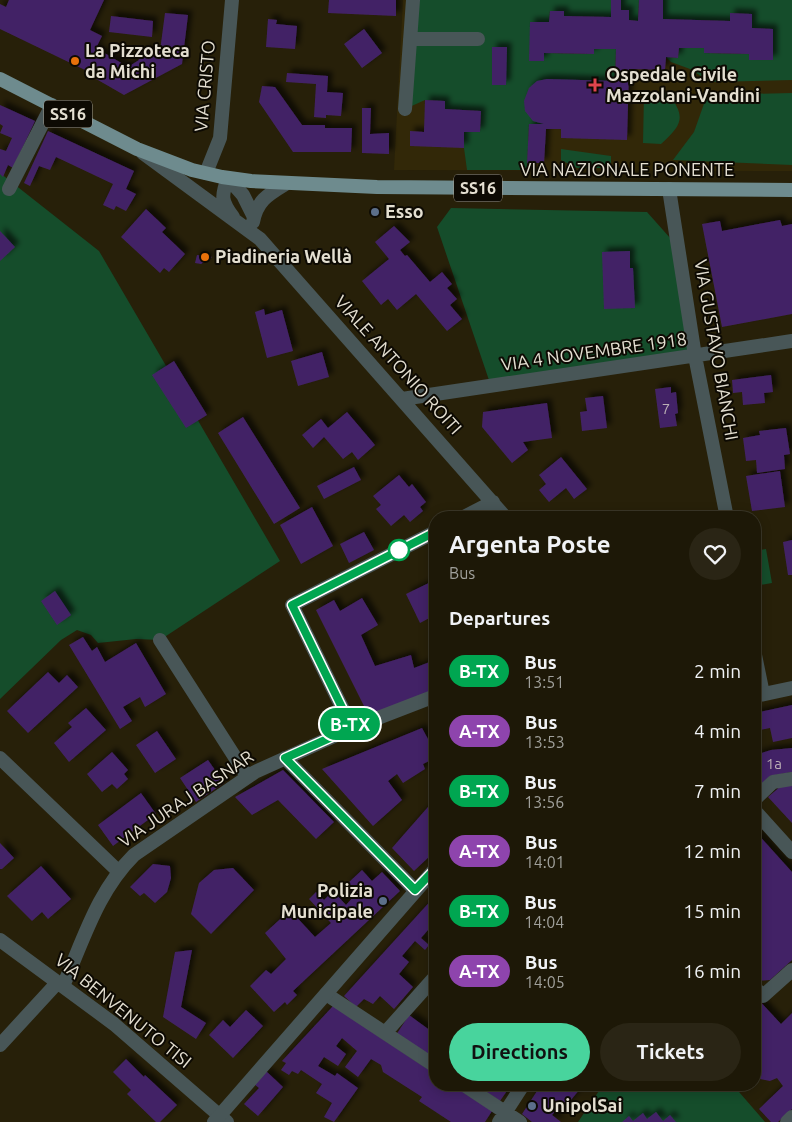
<!DOCTYPE html>
<meta charset="utf-8">
<style>
body{margin:0;font-family:Ubuntu,sans-serif;background:#2a2515;color:#f1f3f6;height:100vh;display:flex;flex-direction:column;font-size:19px;white-space:nowrap}
*{box-sizing:border-box;margin:0}
p{font-size:16px;color:#a0a09b}
.icon{flex:none;width:28px;height:28px;fill:none;stroke:currentColor;stroke-width:2;stroke-linecap:round;stroke-linejoin:round}
.map{position:relative;flex:1;overflow:hidden}
.sheet{position:absolute;left:429px;top:511px;width:332px;height:580px;display:flex;flex-direction:column;background:#1d1807;border-radius:20px;box-shadow:0 2px 12px #0003,0 0 0 1px #3b3728}
.sheet>*{flex:none}
.badge{padding:0 10px;border-radius:16px;font-size:18px;line-height:32px}
.map>.badge{position:absolute;translate:-50% -50%;box-shadow:0 0 0 2px #fff}
h2{padding:0 20px;font-size:19px;line-height:45px}
.round{display:grid;place-items:center;flex:none;width:52px;height:52px;border-radius:26px;background:#2a2515}
.head{display:flex;align-items:center;justify-content:space-between;height:85px;padding:0 20px}
h1{font-size:24px;font-weight:600;line-height:38px}
.cta{display:flex;gap:10px;margin-top:auto;padding:10px 20px}
.cta a{flex:1;height:58px;border-radius:30px;background:#48d49d;color:#111;font-size:20px;font-weight:600;line-height:58px;text-align:center}
.cta a+a{background:#2a2515;color:#f1f3f6}
ul{padding:0;list-style:none}
li{display:flex;align-items:center;gap:15px;height:60px;padding:0 20px}
li div{flex:1}
li b{display:block;font-size:19px}
li em{font-style:normal}
li .badge{min-width:55px;font-weight:700;text-align:center}
.map>svg:first-child{display:block}
.built{fill:#322808}
.green{fill:#154d2b}
.building{fill:#432366;filter:url(#shadow)}
.lines{fill:none;stroke-linecap:round;stroke-linejoin:round}
.minor{stroke:#485657;stroke-width:14}
.tertiary{stroke:#485657;stroke-width:14}
.primary{stroke:#6e8b8e;stroke-width:14}
.line-casing{stroke:#fff;stroke-width:11}
.line{stroke:#00a651;stroke-width:8}
.food-dot{fill:#e8710a;stroke:#0d0a03;stroke-width:2}
.health-dot{fill:#e0444e;stroke:#0d0a03;stroke-width:2}
.service-dot{fill:#5c6f8a;stroke:#0d0a03;stroke-width:2}
.stop-dot{fill:#fff;stroke:#00a651;stroke-width:2.5}
.labels{text-anchor:middle;stroke-width:4;stroke-linejoin:round;paint-order:stroke}
.number-label{font-size:15px;fill:#bcb0b6}
.shield{fill:#0d0a03;stroke:#a49f93;stroke-width:1}
.shield-label{font-size:16px;font-weight:bold;fill:#e4dfd1}
.poi-label{font-size:18px;font-weight:bold;fill:#e4dfd1;stroke:#0d0a03;text-anchor:start}
.street-label{font-size:18px;fill:#e4dfd1;stroke:#0d0a03}
</style>
<div class="map">
<svg width="792" height="1122" viewBox="0 0 792 1122">
<defs>
<filter id="shadow"><feDropShadow dx="4.5" dy="-4.5" stdDeviation="2.5" flood-color="#0009"/></filter>
</defs>
<rect width="100%" height="100%" fill="#272009"/>
<path class="built" d="M403,0H792V171L394,170Z"/>
<path class="green" d="M413,0H613L611,17L564,16V11H550L549,22H530L544,61V53L593,54L594,49H616L615,81L561,126L529,124L527,170H467L464,148V132H480L481,111L445,109V101L425,100L405,109Z
M621,0H639L638,21L629,20V10H621Z
M663,0H792V80L710,82L690,69L671,62L666,57L678,58L679,48H704V53L749,54V60H772L773,29L752,28V14L730,13V21L663,19Z
M654,92L668,93C686,117 683,124 661,144L643,143L644,94Z
M792,93V165L673,160L694,132L706,98L746,94Z
M561,149L611,156V168H577L561,160Z
M0,173L99,251L280,561L160,640L136,639L98,643L91,635L77,630L61,640L0,699Z
M451,208L647,212L679,248L695,356L491,386L437,227Z
M766,549L772,583L760,585L755,551Z
M603,1085H733L765,1122H578Z"/>
<path class="building" d="M9,0H104L90,30L102,36L96,48L128,67L139,60L137,55L148,49L152,55L160,51L165,13L188,15L182,64L124,95L84,72L85,70L0,29V4L6,7Z
M329,0H396V16L328,13Z
M611,0H621V10H629V20L638,21L639,0H663V19L730,21V13L752,14V28L773,29V60H749V54L704,53V48H679L678,58L666,57L665,70L629,69L627,140L561,138V129H546L544,163H527L529,124H544L533,121L525,111L524,101L529,88L537,81L547,79L615,81L616,49H594V54L544,53V61H529L530,22H549L550,11H564V16L611,17Z
M111,16L153,21L152,37L109,32Z
M268,19L277,20L276,24L297,26L295,49L266,47Z
M364,29L382,53L362,68L344,44Z
M492,47H507L506,85H492Z
M287,73L328,76L327,92L343,93L341,116L326,115V118L314,117L316,84L286,82Z
M262,86L275,87L302,125H325V128H352L351,152H293L259,102Z
M425,100L445,101V109L481,111L480,132H464V148L410,146V131L424,132Z
M0,105L35,121L13,168L8,165L3,177L0,174V149L6,151L12,138L0,133L3,126L0,124Z
M362,108H371L370,134L389,133V154L362,153Z
M48,131L134,171L126,189L136,194L126,211L116,206L114,210L103,205L113,184L56,157L50,170L39,166L30,186L24,183Z
M146,209L166,228L162,232L185,254L169,272L164,268L160,273L121,237Z
M780,220L782,226L792,224V314L722,327L702,224L720,221L722,231Z
M394,226L410,242L400,250L405,256L407,255L430,282L442,272L452,284L447,288L457,299L450,305L462,319L447,331L416,294L397,310L388,299L381,305L362,281L389,259L375,242Z
M0,231L15,247L0,261Z
M630,251V268H633L635,308L604,309L602,252Z
M197,255L212,257L201,264L195,263Z
M264,309L265,315L282,310L293,351L267,358L255,312Z
M322,352L329,377L298,386L291,361Z
M174,361L207,415L186,428L152,375Z
M771,375L773,392L764,393L765,403L743,405L742,392L733,393L732,380Z
M671,387V393L676,392L678,413L675,414L677,426L660,428L655,389Z
M603,396L607,428L582,431L580,412L587,411L585,398Z
M547,403L552,438L523,442L528,450L512,463L482,427L483,412Z
M347,412L375,445L358,460L352,452L343,459L324,437L313,448L302,435L321,419L328,428Z
M243,417L300,508L274,524L218,433Z
M786,428L790,454L784,455L785,469L757,473L756,460L746,461L743,438L760,435L759,431Z
M561,457L587,489L574,499L566,488L549,502L539,490L546,484L539,475Z
M354,467L361,480L324,499L317,486Z
M780,471L785,507L752,511L746,476Z
M399,475L409,487L412,484L426,502L420,507L423,511L410,522L404,515L391,526L376,509L381,505L373,496Z
M312,507L333,546L301,564L280,525Z
M364,532L374,550L349,563L340,544Z
M792,540V575H788L783,542Z
M435,580V615L420,623L406,594Z
M55,591L71,615L57,625L41,601Z
M362,598L378,625L361,635L375,666L411,655L414,668L435,660V689L369,716L316,610L334,600L340,611Z
M83,637L92,651L97,647L105,662L136,643L166,694L145,707L140,697L123,707L132,721L120,729L69,645Z
M48,672L59,683L67,675L78,687L28,733L7,711Z
M792,705V738L773,742L770,728L755,731V713Z
M86,708L106,730L69,762L54,743L72,727L68,723Z
M422,728L435,752V758L423,764L425,769L403,783L397,774L388,781L402,800L373,826L322,769Z
M157,731L176,759L155,773L136,745Z
M792,748V772L770,776L757,788L755,785V755L771,750Z
M112,752L128,770L124,774L128,779L117,789L112,784L102,792L87,774Z
M208,760L224,783L196,802L180,778Z
M283,770L334,822L316,839L278,800L252,815L235,797Z
M792,784V823L768,797L781,786Z
M141,793L156,814L113,846L98,825Z
M435,799V844L429,849L433,853L414,871L392,848Z
M755,831L792,872V960L770,980L758,981L755,979Z
M0,843L14,858L2,869H0Z
M153,864L170,866L171,878L167,892L155,903L144,893L140,896L130,887Z
M41,866L71,899L48,919L42,912L32,921L7,896Z
M233,868L254,890L211,934L191,914L199,883L214,870Z
M362,870L372,881L382,872L400,891L293,991L297,995L287,1005L285,1002L274,1012L250,986L266,970L271,974L286,959L265,933L290,910L315,937L331,923L309,899L316,892L324,900L333,891L346,905L355,895L346,885Z
M435,896V922L421,938L429,945L425,950L415,941L402,956L409,962L399,974L413,987L394,1009L380,996L373,1004L364,999L356,1007L344,996Z
M192,950L181,1007L206,1023L196,1039L163,1017L175,952Z
M755,996L781,1024L792,1013V1109L778,1122H771L759,1109L783,1086L777,1078L770,1081L760,1079L756,1072L757,1059L755,1056Z
M333,1006L435,1074V1085H452L492,1111L485,1122H451L419,1101L422,1097L383,1072L381,1065L371,1059L358,1077L345,1067L357,1051L342,1038L336,1046L346,1054L338,1066L324,1057L318,1066L335,1076L337,1073L358,1088L334,1122L324,1117L332,1103L316,1093L322,1084L301,1070L298,1074L292,1071L289,1075L281,1070L286,1063L282,1061Z
M246,1010L263,1026L233,1058L209,1035L223,1020L230,1027Z
M409,1015L435,1034V1054L430,1051L426,1056L396,1035Z
M126,1059L144,1077L145,1075L177,1105L160,1122H156L127,1094L131,1090L113,1072Z
M266,1071L283,1087L258,1116L244,1104L259,1088L254,1084Z
M479,1085H511L500,1101L478,1086Z
M541,1085H576L580,1089L561,1112L557,1109L552,1115L561,1122H532L522,1114Z
M656,1112L663,1121L670,1115L676,1122H622L629,1116L633,1121L643,1113L647,1119Z"/>
<g class="lines">
<path class="minor" d="M410,39H478
M405,109L413,0
M143,153L260,239L506,518
M206,173L220,138L232,0
M9,189L52,105
M669,189L695,356L727,518
M233,217C221,201 221,196 228,178L243,195L254,217
M253,222C257,200 269,194 287,183
M402,399L792,341
M462,518L493,502
M160,640L247,776
M755,655L763,694
M352,728L292,605L435,532
M0,758L118,871
M285,758L415,890
M755,799L773,782L792,779
M755,811L792,852
M0,940L114,1024L227,1122
M63,986C84,939 97,892 134,855L255,772L352,728L435,696
M755,988L763,996L792,970
M326,994L435,1066
M385,1033L435,977
M0,1045L58,982
M464,1085L520,1122
M499,1122L523,1085
M787,1122L792,1117"/>
<path class="tertiary" d="M755,696L792,688
M214,1122L435,869"/>
<path class="primary" d="M0,79L137,149L192,170L222,177L251,181L377,187L792,190"/>
</g>
<g class="lines">
<defs>
<path id="line" d="M435,532L292,605L352,728L285,758L415,890L435,869"/>
</defs>
<use href="#line" class="line-casing"/>
<use href="#line" class="line"/>
</g>
<g class="food-dot">
<circle cx="75" cy="61" r="5"/>
<circle cx="205" cy="257" r="5"/>
</g>
<path class="health-dot" d="M592.5 77.5h5v5h5v5h-5v5h-5v-5h-5v-5h5z"/>
<g class="service-dot">
<circle cx="375" cy="212" r="5"/>
<circle cx="383" cy="901" r="5"/>
<circle cx="532" cy="1106" r="5"/>
</g>
<circle class="stop-dot" cx="399" cy="550" r="10"/>
<g class="labels">
<g class="number-label">
<text x="666" y="414">7</text>
<text x="774" y="769">1a</text>
</g>
<g class="shield">
<rect x="44" y="100.5" width="48" height="27" rx="4"/>
<rect x="454" y="174.5" width="48" height="27" rx="4"/>
</g>
<g class="shield-label">
<text x="68" y="120">SS16</text>
<text x="478" y="194">SS16</text>
</g>
<g class="poi-label">
<text x="85" y="57">La Pizzoteca<tspan x="85" dy="21">da Michi</tspan></text>
<text x="606" y="81">Ospedale Civile<tspan x="606" dy="21">Mazzolani-Vandini</tspan></text>
<text x="385" y="218">Esso</text>
<text x="215" y="263">Piadineria Wellà</text>
<text x="373" y="897" text-anchor="end">Polizia<tspan x="373" dy="21">Municipale</tspan></text>
<text x="542" y="1112">UnipolSai</text>
</g>
<g class="street-label">
<text transform="translate(205 86) rotate(-85)" y="6">VIA CRISTO</text>
<text x="627" y="176">VIA NAZIONALE PONENTE</text>
<text transform="translate(716 350) rotate(80)" y="6">VIA GUSTAVO BIANCHI</text>
<text transform="translate(594 352) rotate(-8)" y="6">VIA 4 NOVEMBRE 1918</text>
<text transform="translate(398 365) rotate(48)" y="6">VIALE ANTONIO ROITI</text>
<text transform="translate(186 799) rotate(-34)" y="6">VIA JURAJ BASNAR</text>
<text transform="translate(123 1011) rotate(39)" y="6">VIA BENVENUTO TISI</text>
</g>
</g>
</svg>
<b class="badge" style="left:350px;top:724px;background:#00a651;color:#fff">B-TX</b>
<section class="sheet">
<div class="head"><div><h1>Argenta Poste</h1><p>Bus</p></div><a class="round"><svg class="icon" aria-label="heart" viewBox="0 0 24 24"><path d="M12 20l-8-8c-3-5 5-10 8-4 3-6 11-1 8 4z"/></svg></a></div>
<h2>Departures</h2>
<ul>
<li><span class="badge" style="background:#00a651;color:#fff">B-TX</span><div><b>Bus</b><p>13:51</p></div><em>2 min</em></li>
<li><span class="badge" style="background:#8e44ad;color:#fff">A-TX</span><div><b>Bus</b><p>13:53</p></div><em>4 min</em></li>
<li><span class="badge" style="background:#00a651;color:#fff">B-TX</span><div><b>Bus</b><p>13:56</p></div><em>7 min</em></li>
<li><span class="badge" style="background:#8e44ad;color:#fff">A-TX</span><div><b>Bus</b><p>14:01</p></div><em>12 min</em></li>
<li><span class="badge" style="background:#00a651;color:#fff">B-TX</span><div><b>Bus</b><p>14:04</p></div><em>15 min</em></li>
<li><span class="badge" style="background:#8e44ad;color:#fff">A-TX</span><div><b>Bus</b><p>14:05</p></div><em>16 min</em></li>
</ul>
<div class="cta"><a>Directions</a><a>Tickets</a></div>
</section>
</div>
